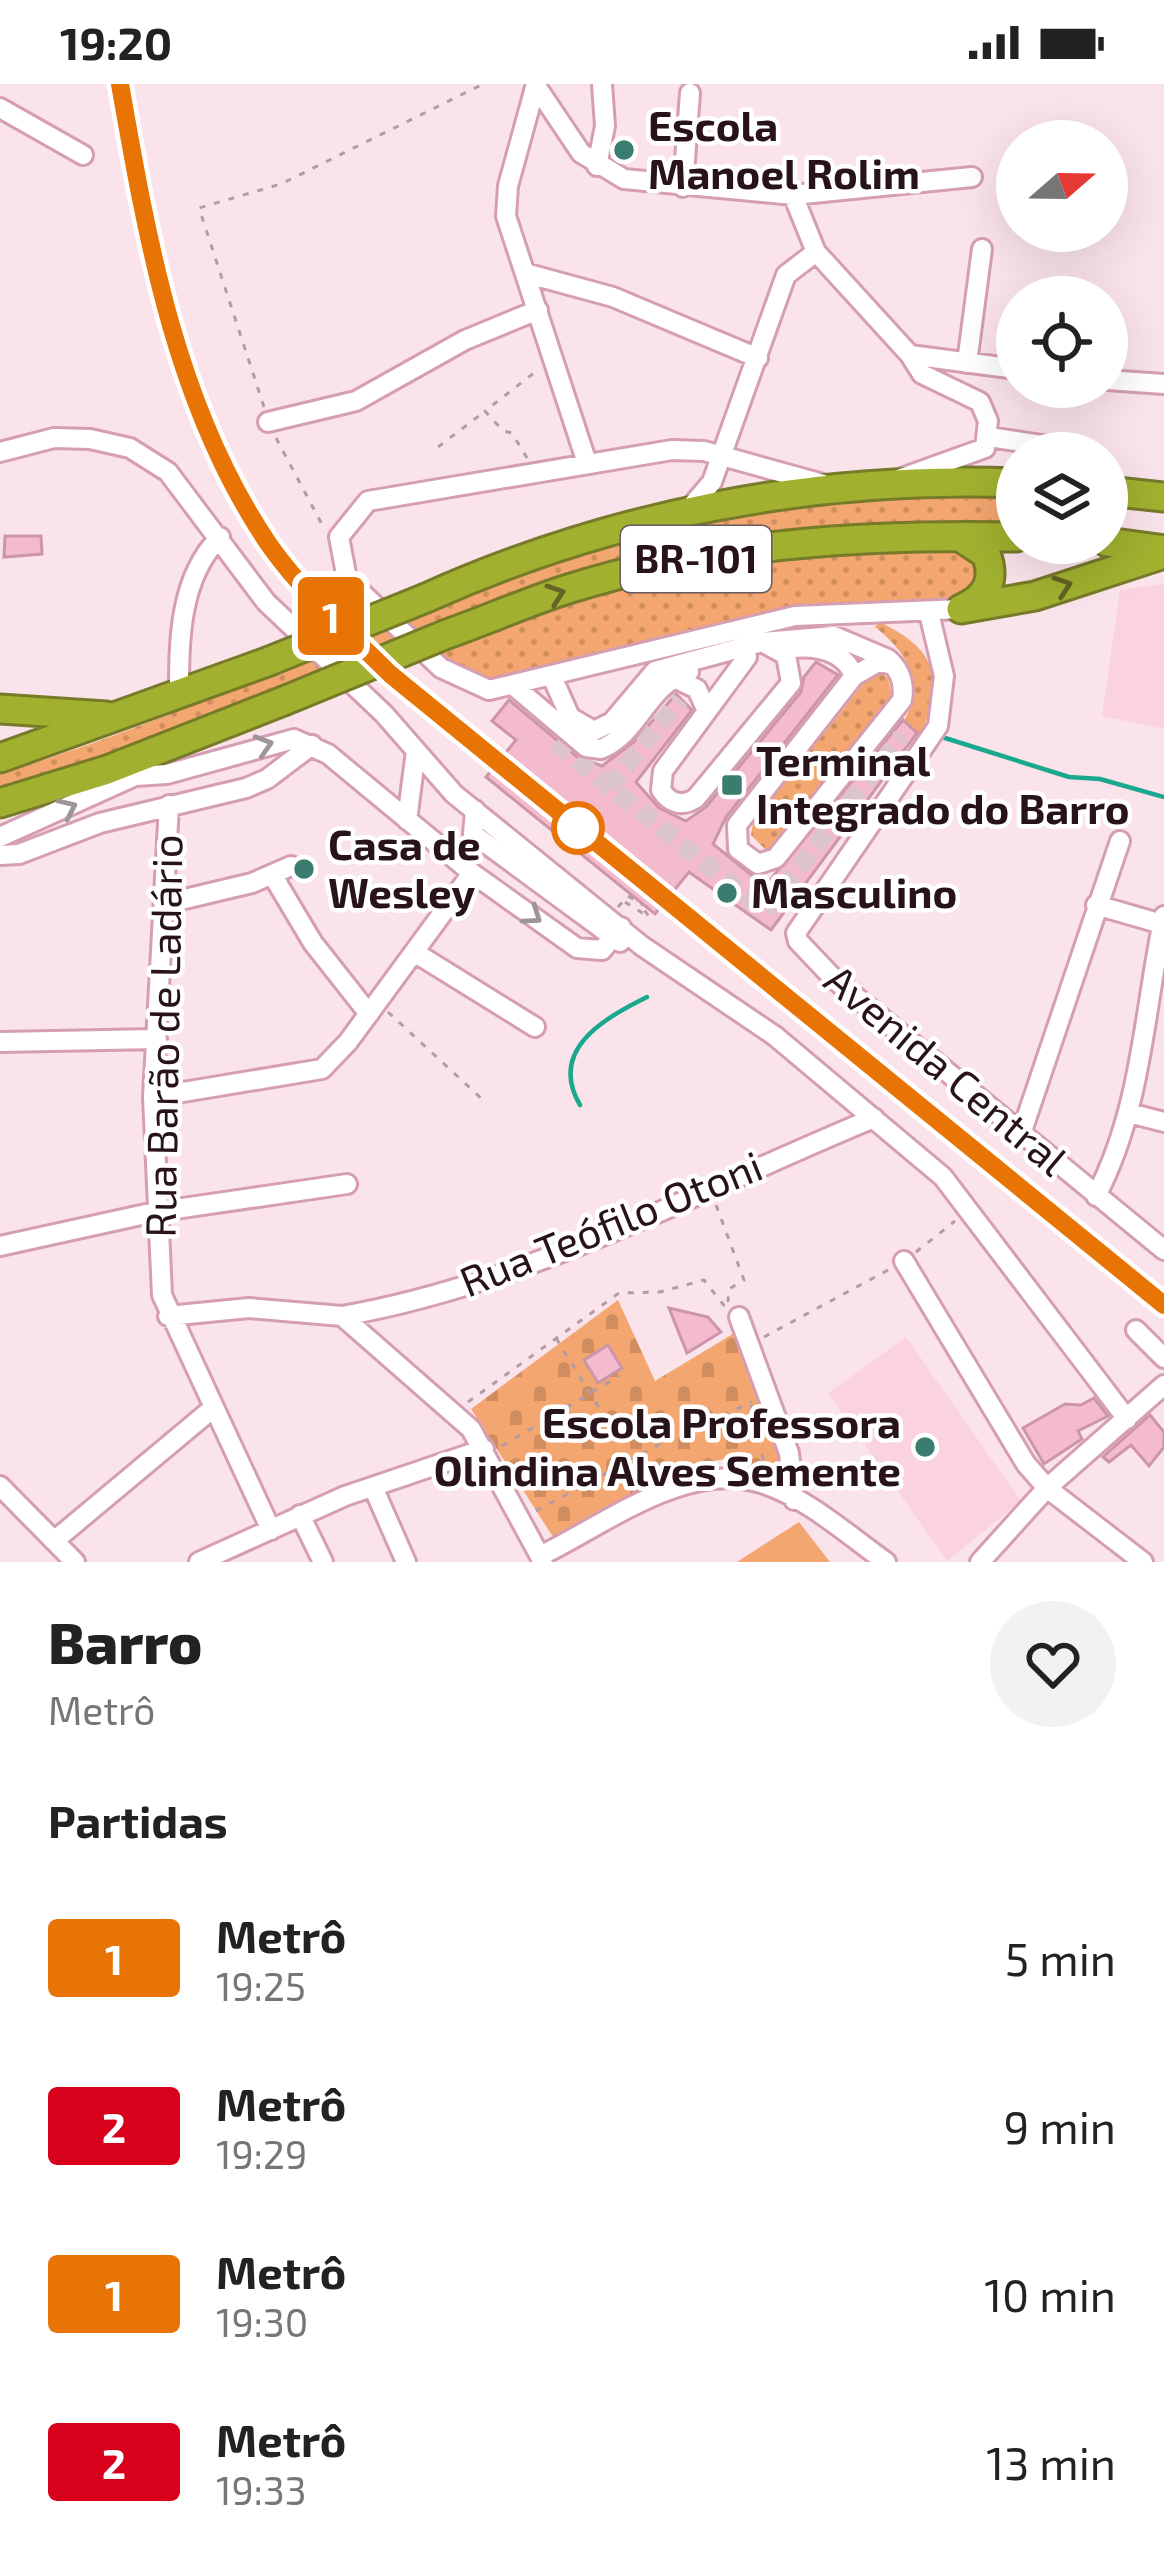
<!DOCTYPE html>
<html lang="pt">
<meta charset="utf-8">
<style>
body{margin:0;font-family:"Exo 2",sans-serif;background:#f2f2f2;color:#222;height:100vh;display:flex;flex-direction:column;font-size:45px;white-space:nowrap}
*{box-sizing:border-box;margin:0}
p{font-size:39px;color:#767676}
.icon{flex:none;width:66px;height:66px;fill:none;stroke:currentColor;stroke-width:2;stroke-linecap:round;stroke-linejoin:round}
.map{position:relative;height:1478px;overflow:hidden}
.panel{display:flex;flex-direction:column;background:#fff;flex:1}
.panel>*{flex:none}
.badge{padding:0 24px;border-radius:9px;font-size:42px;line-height:78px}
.needle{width:78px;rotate:70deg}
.buttons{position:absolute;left:996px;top:36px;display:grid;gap:24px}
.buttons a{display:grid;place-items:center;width:132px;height:132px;border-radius:50%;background:#fff;box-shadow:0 12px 48px #0002;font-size:60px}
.map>.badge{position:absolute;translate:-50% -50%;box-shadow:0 0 0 6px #fff}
h2{padding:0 48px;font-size:45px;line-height:108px}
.round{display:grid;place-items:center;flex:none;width:126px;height:126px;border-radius:63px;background:#f2f2f2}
.summary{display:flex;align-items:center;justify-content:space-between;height:204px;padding:0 48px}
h1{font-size:57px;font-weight:800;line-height:90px}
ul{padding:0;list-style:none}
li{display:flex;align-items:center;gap:36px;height:168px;padding:0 48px}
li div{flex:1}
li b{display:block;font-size:45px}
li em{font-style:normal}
li .badge{min-width:132px;font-weight:700;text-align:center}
.status{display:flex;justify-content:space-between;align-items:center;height:84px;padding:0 60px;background:#fff;direction:ltr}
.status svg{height:33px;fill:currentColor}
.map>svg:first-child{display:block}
.built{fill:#fbd2e0}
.grass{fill:url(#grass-dots)}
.cemetery{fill:url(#cemetery-stones)}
.pitch{fill:#f3a66f}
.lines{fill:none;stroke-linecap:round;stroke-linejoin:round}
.stream{stroke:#1aa88f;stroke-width:4.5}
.building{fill:#f4bace;stroke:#cd95a9;stroke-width:3}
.minor-tunnel{stroke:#dbc4cc;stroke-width:18;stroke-dasharray:18 9;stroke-linecap:butt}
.minor-casing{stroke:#d69eb2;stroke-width:24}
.highway-casing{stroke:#777a28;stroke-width:33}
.path{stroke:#b39ca4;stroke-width:3;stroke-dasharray:6 9;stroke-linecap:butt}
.minor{stroke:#fff;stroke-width:18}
.highway{stroke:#a1b12f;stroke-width:27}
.rail-casing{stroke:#675159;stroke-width:9}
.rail{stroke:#fff;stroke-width:4.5;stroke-dasharray:14;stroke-linecap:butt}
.highway-bridge-casing{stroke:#777a28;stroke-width:33;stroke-linecap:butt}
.highway-bridge{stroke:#a1b12f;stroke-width:27}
.oneway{stroke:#646225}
.oneway2{stroke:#9e9598}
.line-casing{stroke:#fff;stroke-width:27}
.line{stroke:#e77405;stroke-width:18}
.poi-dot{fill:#3a7c6d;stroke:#fff;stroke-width:4.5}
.stop-dot{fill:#fff;stroke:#e77405;stroke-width:6}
.labels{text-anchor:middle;stroke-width:9;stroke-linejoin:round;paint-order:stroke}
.shield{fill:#fff;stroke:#685a5f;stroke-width:3}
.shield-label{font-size:39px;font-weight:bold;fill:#28131b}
.poi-label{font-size:42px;font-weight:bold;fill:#28131b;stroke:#fff;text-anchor:start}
.street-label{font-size:42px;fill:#28131b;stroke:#fff}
</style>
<div class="status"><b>19:20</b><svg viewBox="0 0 49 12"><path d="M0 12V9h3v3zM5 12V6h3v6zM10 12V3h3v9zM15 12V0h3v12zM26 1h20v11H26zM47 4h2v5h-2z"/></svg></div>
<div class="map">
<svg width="1164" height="1478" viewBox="0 0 1164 1478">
<defs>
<pattern id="grass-dots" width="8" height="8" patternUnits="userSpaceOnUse" patternTransform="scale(3)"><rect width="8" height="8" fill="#f3a66f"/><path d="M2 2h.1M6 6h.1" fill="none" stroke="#d08e60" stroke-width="1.8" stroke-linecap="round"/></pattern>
<pattern id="cemetery-stones" width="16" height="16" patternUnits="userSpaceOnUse" patternTransform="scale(3)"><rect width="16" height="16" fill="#f3a66f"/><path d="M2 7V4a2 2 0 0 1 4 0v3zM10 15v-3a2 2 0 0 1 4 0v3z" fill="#d08e60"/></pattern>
</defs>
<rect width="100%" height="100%" fill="#fbe3eb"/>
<path class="built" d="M1164,500V645L1102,632L1120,506Z
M906,1253L1021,1417L947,1477L828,1309Z"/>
<path class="grass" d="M888,411L1017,414V442L943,439L730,461L295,603L0,712V690C296,600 573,427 888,411Z
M948,457L981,483L966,518L810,524L501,601L455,586L443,573L430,572L497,533L624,490Z
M880,538C936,566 946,593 920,652L904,637C926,599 906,567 875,543Z
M875,585L888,594L893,617L778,763L766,766L751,751L753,739Z"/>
<path class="cemetery" d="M618,1216L655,1297L741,1245L753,1266L791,1404L736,1373L703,1379L555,1456L471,1325Z"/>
<path class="pitch" d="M799,1438L830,1478H737Z"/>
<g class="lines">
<path class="stream" d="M945,654L1069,693L1100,695L1164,713
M580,1021C548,966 603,935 647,913"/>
</g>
<path class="building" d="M5,452H41L42,470L4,473Z
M816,578L838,591L726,733L713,760L765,802L903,636L917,649L771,846L689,788L655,830L486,693L516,656L492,637L509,616L577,673L602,682L634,658L676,610L692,626L636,698L659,724L686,737L706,723L801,608L804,593Z
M669,1224L708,1233L721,1248L687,1269Z
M608,1261L622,1284L598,1299L584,1276Z
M1094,1314L1108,1332L1078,1347L1082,1355L1044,1380L1023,1344L1065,1320L1081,1321Z
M1150,1331L1164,1348V1363L1149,1382L1131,1361L1109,1378L1103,1373Z"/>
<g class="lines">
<path class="minor-tunnel" d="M555,659L765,827L902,652
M609,703L680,615"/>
<defs>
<path id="minor" d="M536,0L508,102L506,132L587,379
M536,2L581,69L624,95L793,111L972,93
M0,24L83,71
M597,82L605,42L602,0
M683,103L690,9
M793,111L816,168L910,271L922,290L980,318L988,337L985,364L896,396
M525,189L613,213L758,274
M910,271L1017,285
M967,279L982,165
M1107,296L1164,300
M268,338L356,317L465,256L538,226
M989,353L1055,363
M0,368L54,354L90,355L130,364L168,388L266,518L384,630L454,710L642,862L775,952L943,1093L1127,1335
M823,400L704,367L672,366L368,417L339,453L347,495L441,584L489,606L795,532L961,525
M688,426L712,398L786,191L816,168
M929,529L944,592L938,642L796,849L798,857L834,895L1164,1166
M792,564C817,562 844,566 854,592
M747,573L663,687L661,706C670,720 683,723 696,714L791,599L786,571L762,558
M672,593L697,605L707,627
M553,595L570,633L594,647L612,638L655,587L762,558L834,552L888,575C900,586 905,599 902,616L776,774L758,780L738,765L737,741L854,592L878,578L894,581
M515,603L586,663L601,665C639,650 647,600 689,588
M179,611C179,557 179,494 220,453
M169,721L153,1013L162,1211L271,1446
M475,726L473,750L620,858
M407,736L416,667
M0,753L135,692L167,690L294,655L328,670L472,789L577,864L602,866L621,843
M0,771L19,770L100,739L246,704L267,695L312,661
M273,792L313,859L369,930
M168,819L252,799L291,782
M1096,821L1162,840
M414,868L535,943
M0,958L157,955
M153,1013L322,985L348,958L472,789
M1129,1029L1164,1038
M1021,1050L1120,757
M1096,1112C1142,1024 1144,926 1164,832
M0,1162L155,1128L347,1100
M904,1177L1026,1380L1047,1404L1143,1478
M168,1232L249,1224L342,1232L471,1345L543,1478
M342,1232C527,1200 702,1105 874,1034
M739,1233L789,1369L794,1416
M1136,1246L1164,1274
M0,1402L75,1478
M373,1403L406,1478
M300,1431L323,1478
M54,1457L212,1325
M540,1472C606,1440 686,1376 761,1399C806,1413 848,1451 886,1478
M199,1478L345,1412L484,1365
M980,1478L1047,1404L1164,1301"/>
<path id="highway" d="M1107,407L1164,413
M960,453L986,470C996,496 987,513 963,524
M1107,458L1164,466
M426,514C611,431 814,391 1017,399
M961,525L1035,512L1164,470
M447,550C487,536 527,518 568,505C713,459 866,450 1017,453
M0,625L106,632
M0,674L267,578
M0,719L107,686L281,618"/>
</defs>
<use href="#minor" class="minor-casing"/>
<use href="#highway" class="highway-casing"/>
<path class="path" d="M1107,246L1108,282
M264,323L199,124L281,100L483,0
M276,354L325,446
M438,363L484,328
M527,374L512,349L503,347L485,327L539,285
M718,803L720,805
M625,818L649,833L642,822
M618,823L628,812L643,821
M388,928L483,1016
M716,1121L744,1196L729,1205L728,1218
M916,1168L955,1137
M764,1253L888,1186
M556,1254L615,1350
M468,1318L619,1209L660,1208L704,1196L726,1224
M751,1321L756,1342
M502,1362L619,1292
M762,1370L766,1385
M536,1427L664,1358L752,1318"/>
<use href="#minor" class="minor"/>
<use href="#highway" class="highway"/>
<defs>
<path id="rail" d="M120,0C151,176 182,371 307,508C365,571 432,625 498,679
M666,817L1164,1221"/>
</defs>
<use href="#rail" class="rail-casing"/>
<use href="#rail" class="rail"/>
<defs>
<path id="highway-bridge" d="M267,578L426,514
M281,618L447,550"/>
</defs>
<use href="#highway-bridge" class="highway-bridge-casing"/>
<use href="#highway-bridge" class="highway-bridge"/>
</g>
<defs><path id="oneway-chevron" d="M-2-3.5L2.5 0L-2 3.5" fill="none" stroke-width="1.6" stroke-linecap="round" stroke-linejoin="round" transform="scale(3)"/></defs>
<g class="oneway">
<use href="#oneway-chevron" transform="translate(1063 502) rotate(-19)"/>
<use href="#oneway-chevron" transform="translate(556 510) rotate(-19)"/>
</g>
<g class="oneway2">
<use href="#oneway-chevron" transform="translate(264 661) rotate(-17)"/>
<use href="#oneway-chevron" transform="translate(68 724) rotate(-25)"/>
<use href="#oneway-chevron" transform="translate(533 832) rotate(35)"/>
</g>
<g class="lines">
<defs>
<path id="line" d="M120,0C148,160 177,326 270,462C304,510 349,549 390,590L1164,1221"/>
</defs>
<use href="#line" class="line-casing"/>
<use href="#line" class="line"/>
</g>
<g class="poi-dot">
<circle cx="624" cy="66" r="12"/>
<rect x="720" y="689" width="24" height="24" rx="6"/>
<circle cx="304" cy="785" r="12"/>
<circle cx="727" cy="809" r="12"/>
<circle cx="925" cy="1363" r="12"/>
</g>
<circle class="stop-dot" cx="578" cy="744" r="24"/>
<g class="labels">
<rect class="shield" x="621" y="442" width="150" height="66" rx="9"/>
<g class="shield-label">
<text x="696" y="489">BR-101</text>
</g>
<g class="poi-label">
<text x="648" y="57">Escola<tspan x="648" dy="48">Manoel Rolim</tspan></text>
<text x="756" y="692">Terminal<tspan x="756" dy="48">Integrado do Barro</tspan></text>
<text x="328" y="776">Casa de<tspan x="328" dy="48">Wesley</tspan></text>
<text x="751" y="824">Masculino</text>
<text x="901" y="1354" text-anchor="end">Escola Professora<tspan x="901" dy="48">Olindina Alves Semente</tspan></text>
</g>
<g class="street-label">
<text transform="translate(164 952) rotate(-89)" y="15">Rua Barão de Ladário</text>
<text transform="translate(946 986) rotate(40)" y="15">Avenida Central</text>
<text transform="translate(611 1140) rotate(-22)" y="15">Rua Teófilo Otoni</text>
</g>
</g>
</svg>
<div class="buttons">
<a><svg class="needle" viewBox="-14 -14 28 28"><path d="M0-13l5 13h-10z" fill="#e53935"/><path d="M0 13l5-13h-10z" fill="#767676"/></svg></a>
<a><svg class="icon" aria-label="locate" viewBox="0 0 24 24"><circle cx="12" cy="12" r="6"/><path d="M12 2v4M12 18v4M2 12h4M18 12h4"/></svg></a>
<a><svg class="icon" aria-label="layers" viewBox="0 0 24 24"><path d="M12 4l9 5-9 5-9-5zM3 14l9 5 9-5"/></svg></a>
</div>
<b class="badge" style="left:331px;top:532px;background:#e77405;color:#fff">1</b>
</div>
<section class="panel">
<div class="summary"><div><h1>Barro</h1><p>Metrô</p></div><a class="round"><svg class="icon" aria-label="heart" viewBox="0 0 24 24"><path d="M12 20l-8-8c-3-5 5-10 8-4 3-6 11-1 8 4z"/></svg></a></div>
<h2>Partidas</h2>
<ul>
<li><span class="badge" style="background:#e77405;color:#fff">1</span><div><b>Metrô</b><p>19:25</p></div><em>5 min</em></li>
<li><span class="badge" style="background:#d9001c;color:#fff">2</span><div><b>Metrô</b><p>19:29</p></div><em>9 min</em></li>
<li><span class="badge" style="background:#e77405;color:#fff">1</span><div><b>Metrô</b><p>19:30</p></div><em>10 min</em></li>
<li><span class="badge" style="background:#d9001c;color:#fff">2</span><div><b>Metrô</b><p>19:33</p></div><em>13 min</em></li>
</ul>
</section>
